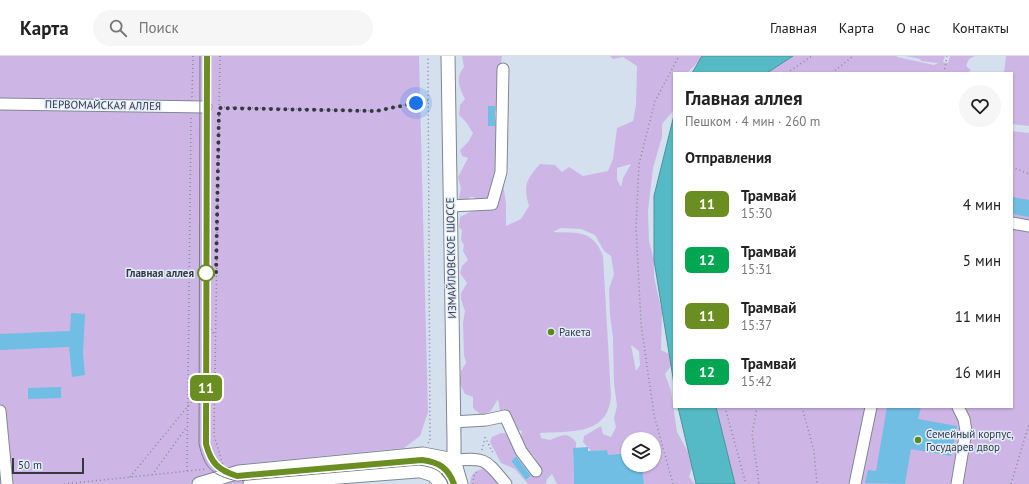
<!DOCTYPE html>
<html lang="ru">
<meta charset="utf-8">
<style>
body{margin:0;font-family:"PT Sans",sans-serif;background:#f6f6f6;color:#222;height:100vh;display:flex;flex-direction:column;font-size:15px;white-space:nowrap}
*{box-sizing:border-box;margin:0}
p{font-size:13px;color:#767676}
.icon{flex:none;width:22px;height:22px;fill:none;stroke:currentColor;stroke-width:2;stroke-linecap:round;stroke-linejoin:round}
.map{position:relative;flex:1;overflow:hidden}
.side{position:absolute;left:673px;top:16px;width:340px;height:336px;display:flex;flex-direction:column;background:#fff;border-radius:0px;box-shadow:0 1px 3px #0004}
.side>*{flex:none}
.badge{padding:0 8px;border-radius:6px;font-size:14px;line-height:26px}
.tools{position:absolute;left:621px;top:376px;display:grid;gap:8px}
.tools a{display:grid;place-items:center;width:40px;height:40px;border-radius:50%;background:#fff;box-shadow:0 1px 3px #0004;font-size:20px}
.scale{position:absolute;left:12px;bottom:10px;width:72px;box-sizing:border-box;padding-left:4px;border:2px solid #35393f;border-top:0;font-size:11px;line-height:14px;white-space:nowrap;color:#35393f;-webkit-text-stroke:3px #e2edfc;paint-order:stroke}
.you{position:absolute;width:20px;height:20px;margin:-10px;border:3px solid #fff;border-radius:50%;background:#1a73e8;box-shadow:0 0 0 6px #1a73e833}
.map>.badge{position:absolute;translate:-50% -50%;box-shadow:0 0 0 2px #fff}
h2{padding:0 12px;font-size:15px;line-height:36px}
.round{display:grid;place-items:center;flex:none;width:42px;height:42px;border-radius:21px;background:#f6f6f6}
.summary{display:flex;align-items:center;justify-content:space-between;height:68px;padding:0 12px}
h1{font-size:19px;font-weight:700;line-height:30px}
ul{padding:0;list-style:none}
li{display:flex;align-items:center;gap:12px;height:56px;padding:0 12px}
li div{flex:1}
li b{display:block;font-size:15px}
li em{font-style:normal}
li .badge{min-width:44px;font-weight:700;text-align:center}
header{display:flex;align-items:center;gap:24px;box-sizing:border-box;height:56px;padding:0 20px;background:#fff;border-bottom:1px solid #e0e0e0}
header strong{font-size:19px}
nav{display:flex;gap:22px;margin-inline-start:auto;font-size:14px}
.search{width:280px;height:36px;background:#f6f6f6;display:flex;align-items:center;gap:10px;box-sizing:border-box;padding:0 14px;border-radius:22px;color:#767676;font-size:15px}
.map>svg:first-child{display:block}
.green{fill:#cdb6e6;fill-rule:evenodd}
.water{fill:#55bac5;stroke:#4b939d}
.building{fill:#70bee4}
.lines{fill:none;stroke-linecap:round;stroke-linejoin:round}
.minor-casing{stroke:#7e8795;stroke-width:13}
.major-casing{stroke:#7e8795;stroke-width:15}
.path{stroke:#848c96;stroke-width:1.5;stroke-dasharray:1 3;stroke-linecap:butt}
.minor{stroke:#fff;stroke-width:11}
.major{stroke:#fff;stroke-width:13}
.tram{stroke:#767d87;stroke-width:1}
.line-casing{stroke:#fff;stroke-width:9}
.line{stroke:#6b8e23;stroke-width:6}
.walk{stroke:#35393f;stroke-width:4;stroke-dasharray:0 7.2}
.stop-dot{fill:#fff;stroke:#6b8e23;stroke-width:2}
.poi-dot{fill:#5f8916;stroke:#e2edfc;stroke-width:1.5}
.labels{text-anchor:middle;stroke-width:3;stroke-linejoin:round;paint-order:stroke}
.street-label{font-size:11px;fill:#35393f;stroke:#e2edfc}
.stop-label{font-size:11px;font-weight:bold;fill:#35393f;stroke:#e2edfc;text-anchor:end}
.poi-label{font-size:11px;fill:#35393f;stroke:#e2edfc;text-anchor:start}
</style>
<header>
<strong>Карта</strong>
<div class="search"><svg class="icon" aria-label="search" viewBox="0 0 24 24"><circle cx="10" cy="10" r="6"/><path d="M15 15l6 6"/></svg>Поиск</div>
<nav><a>Главная</a><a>Карта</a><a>О нас</a><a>Контакты</a></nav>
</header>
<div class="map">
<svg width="1029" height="428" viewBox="0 0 1029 428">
<rect width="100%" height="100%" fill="#d5e0ef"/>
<path class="green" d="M0,0H419L428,356L420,380L404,392L244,408L245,428H0Z
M462,0H502L500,13V49L493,58L500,73L503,127L506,148V170L521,163L529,150C523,129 526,124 540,108L555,109L562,116L569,111L583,120L608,115L613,103L617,72L633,65L636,49L637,10L623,1L613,3L610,0H701V3L687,17H674V51L673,55L662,68V81L653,112L648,155L649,185L654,204V221L662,256L661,294L669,298L671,310L665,318L671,335L677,376L688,396L692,412L689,421L695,428H644L642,409H654V383H628V397L615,398L618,428H608L607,394L591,395L583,386L584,380L601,370L603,378L611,381L616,371L614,362L617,350L614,328L613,282L610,259L609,233L614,218L611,200L604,195L595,179L581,173L561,172L553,176C576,177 593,173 603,200L611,340C608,380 570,375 540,377L541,382L550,384C561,380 567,375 576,386V392H573L574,428H557L552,418L547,423L546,428H528L515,413L501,407L490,386L492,381L501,377L509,378L518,399L511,405L526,424L533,419L539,409L533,399L525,395L520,385L522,375L512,371L498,358L500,355L498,343L490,356L480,358L473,352V341L465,338L459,326L461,315L466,307L464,299L463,267L465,255L461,243V237L467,227L460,217L462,210L468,204L463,195L464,189L461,184L462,174L459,171L460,161L476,153L475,141H470L465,148L458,146L461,132L458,121L468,102L462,100L460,94L469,85L473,77L466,66L459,59L460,49L465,43C459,31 455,22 464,11ZM631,108L623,122L621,131L617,123V112ZM631,289L639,295L640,309L636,315Z
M793,0H897V1L934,9L938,7L937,6V7L921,5L920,3L905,0H945L943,6L948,7L950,0H975L969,3L966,10L971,14L968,17H767Z
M1006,0H1029V70L1012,68V17H1004Z
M1012,75L1029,77V428H735L716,351H1012Z
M483,413L489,416L498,428H470C471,419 473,415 483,413Z"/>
<path class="water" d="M702,0H793L767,17H692Z
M674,59V328L654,204V140Z
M678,351H716L735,428H696Z"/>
<path class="building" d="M488,50H495V70H488Z
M1012,141L1029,144V161L1012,158Z
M71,257L85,258L83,298L85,319L72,321L69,291L0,294V278L70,275Z
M61,331V342L28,343V332Z
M887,351H921L918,363L957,370L951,400L911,393L905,428L865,427L868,414L876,415Z
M588,391V395L607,394L608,399L628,397V409H642L644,428H574L573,392Z
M516,400L531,420L526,424L511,405Z"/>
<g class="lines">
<defs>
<path id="minor" d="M0,48L206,51
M450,150L492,148L501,116L503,13
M1012,167L1029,170
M0,355L7,428
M453,366L486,364L505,360L521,395L536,415
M454,404C487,402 485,403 506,428
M855,428L871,351
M957,428L966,375L964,363L958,351"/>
<path id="major" d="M448,0L454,383V404L461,428
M421,415L433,419L441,428
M199,428L239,416L423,398L454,404
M250,428L430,414L438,412L454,404"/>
</defs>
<use href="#minor" class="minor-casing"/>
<use href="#major" class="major-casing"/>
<path class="path" d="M220,0L214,379L223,409
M787,17L812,0
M832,17L853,0
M944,17L947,0
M192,41L193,0
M220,51L376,55L429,44
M1012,111L1029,118
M211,273L215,280
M725,351L746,428
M757,351L752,378L759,428
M802,351L814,395L817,428
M485,381L494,399
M428,387L430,385L428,0
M482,394L485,382
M187,415L191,61
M152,419L186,372
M130,421L193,344L214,343
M64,428L207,413
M473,428L474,420L477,415
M673,428L654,359L641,268L636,171L639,108L655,45L679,0
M1011,428L1029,368"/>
<use href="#minor" class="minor"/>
<use href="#major" class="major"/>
<path class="tram" d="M200,0L199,388C205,413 212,419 237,425L419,409C433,411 443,414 448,428
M207,0L206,388C210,404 217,414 233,419"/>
</g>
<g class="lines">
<defs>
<path id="line" d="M207,0L206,388C211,407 218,414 237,420L422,404C439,406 448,412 454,428"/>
</defs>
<use href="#line" class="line-casing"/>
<use href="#line" class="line"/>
<path class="walk" d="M206,217L216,220L219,52L376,55L416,47"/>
</g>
<circle class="stop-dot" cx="206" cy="217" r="8"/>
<g class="poi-dot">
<circle cx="551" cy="276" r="4"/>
<circle cx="918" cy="384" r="4"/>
</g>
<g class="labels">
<g class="street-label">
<text transform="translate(103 49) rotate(1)" y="4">ПЕРВОМАЙСКАЯ АЛЛЕЯ</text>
<text transform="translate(451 202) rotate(-91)" y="4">ИЗМАЙЛОВСКОЕ ШОССЕ</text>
</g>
<g class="stop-label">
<text x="194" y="221">Главная аллея</text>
</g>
<g class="poi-label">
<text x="559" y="280">Ракета</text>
<text x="926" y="382">Семейный корпус,<tspan x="926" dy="13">Государев двор</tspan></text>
</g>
</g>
</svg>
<div class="tools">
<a><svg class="icon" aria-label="layers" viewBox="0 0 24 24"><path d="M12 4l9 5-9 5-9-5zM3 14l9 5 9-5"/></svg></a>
</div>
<div class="scale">50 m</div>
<div class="you" style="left:416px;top:47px"></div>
<b class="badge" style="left:206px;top:332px;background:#6b8e23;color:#fff">11</b>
<section class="side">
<div class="summary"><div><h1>Главная аллея</h1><p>Пешком · 4 мин · 260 m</p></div><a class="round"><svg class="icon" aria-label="heart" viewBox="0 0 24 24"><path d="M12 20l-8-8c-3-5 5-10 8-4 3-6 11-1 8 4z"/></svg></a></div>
<h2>Отправления</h2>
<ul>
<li><span class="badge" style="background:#6b8e23;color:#fff">11</span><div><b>Трамвай</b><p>15:30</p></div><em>4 мин</em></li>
<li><span class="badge" style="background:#00a651;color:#fff">12</span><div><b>Трамвай</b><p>15:31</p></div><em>5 мин</em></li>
<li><span class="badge" style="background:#6b8e23;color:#fff">11</span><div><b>Трамвай</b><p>15:37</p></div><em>11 мин</em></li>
<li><span class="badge" style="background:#00a651;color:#fff">12</span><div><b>Трамвай</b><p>15:42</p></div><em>16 мин</em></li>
</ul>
</section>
</div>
